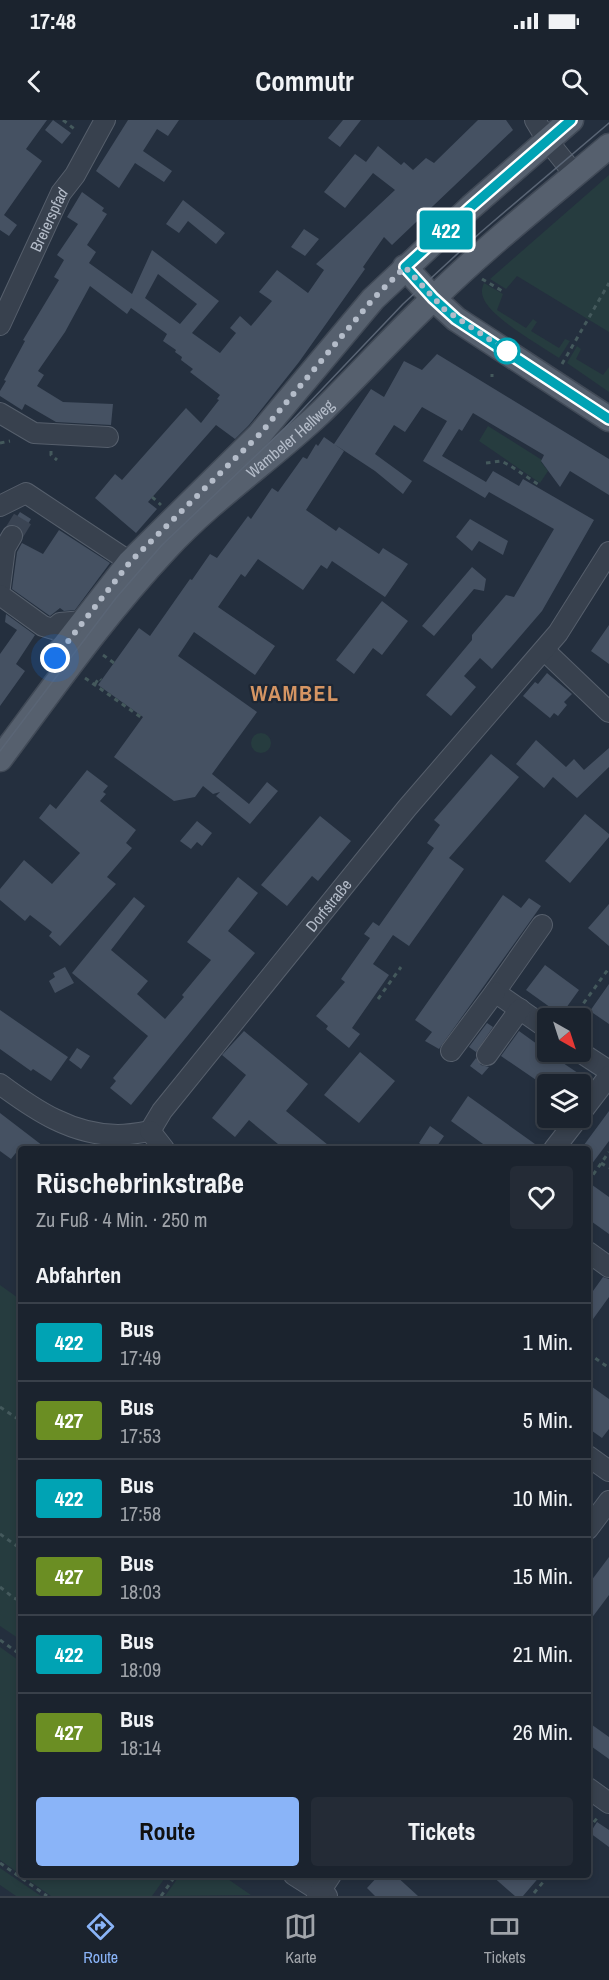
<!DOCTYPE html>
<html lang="de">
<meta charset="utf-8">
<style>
body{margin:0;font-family:"Archivo Narrow",sans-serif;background:#242b36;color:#f1f3f6;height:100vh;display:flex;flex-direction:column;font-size:22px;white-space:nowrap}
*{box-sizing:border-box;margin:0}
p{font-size:20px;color:#a0a4aa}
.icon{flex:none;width:33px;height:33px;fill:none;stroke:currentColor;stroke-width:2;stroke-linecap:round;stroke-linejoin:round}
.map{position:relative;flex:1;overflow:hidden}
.side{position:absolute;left:18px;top:1026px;width:573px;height:732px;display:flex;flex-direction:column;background:#1b232e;border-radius:6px;box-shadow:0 3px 9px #0003,0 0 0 2px #39404a}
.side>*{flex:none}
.badge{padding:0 12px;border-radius:4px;font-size:21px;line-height:39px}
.needle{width:39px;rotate:141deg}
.controls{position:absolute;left:537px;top:888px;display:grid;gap:12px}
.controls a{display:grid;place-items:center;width:54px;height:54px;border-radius:6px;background:#1b232e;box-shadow:0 3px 9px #0003,0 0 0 2px #39404a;font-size:30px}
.you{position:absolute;width:30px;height:30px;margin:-15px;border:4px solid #fff;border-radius:50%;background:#1a73e8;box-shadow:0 0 0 9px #1a73e833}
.map>.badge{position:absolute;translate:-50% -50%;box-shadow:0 0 0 3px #fff}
h2{padding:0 18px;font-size:22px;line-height:54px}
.round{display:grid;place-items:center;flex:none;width:63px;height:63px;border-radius:6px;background:#242b36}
.head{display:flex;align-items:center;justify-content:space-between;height:102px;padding:0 18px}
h1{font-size:28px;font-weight:700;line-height:45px}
.action{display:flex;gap:12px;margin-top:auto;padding:12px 18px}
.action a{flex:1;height:69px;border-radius:6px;background:#8ab4f8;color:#111;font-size:24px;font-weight:700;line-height:69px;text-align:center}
.action a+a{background:#242b36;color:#f1f3f6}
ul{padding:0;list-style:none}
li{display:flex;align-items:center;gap:18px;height:78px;padding:0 18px;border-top:2px solid #39404a}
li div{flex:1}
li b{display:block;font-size:22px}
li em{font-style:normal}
li .badge{min-width:66px;font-weight:700;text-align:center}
.status{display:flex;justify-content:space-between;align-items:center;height:42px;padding:0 30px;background:#1b232e;direction:ltr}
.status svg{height:16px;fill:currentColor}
header{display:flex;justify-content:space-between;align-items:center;height:78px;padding:0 18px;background:#1b232e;font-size:27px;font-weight:700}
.menu{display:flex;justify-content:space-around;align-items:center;height:84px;border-top:2px solid #39404a;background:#1b232e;font-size:16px;color:#a0a4aa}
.menu a{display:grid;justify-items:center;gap:3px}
.menu .selected{color:#8ab4f8}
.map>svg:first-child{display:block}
.green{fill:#263c3f}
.building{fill:#455162;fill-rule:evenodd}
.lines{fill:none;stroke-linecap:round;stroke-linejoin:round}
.minor-tunnel{stroke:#3a4453;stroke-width:20;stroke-dasharray:20 10;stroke-linecap:butt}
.minor-casing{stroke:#565f6c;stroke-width:22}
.major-casing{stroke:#414a57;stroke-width:27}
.path{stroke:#44595c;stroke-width:3;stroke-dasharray:4.5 4.5;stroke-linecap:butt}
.minor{stroke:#38414e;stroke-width:20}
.major{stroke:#56606e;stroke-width:24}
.tram{stroke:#5a6575;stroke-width:1.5}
.line-casing{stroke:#fff;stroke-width:14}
.line{stroke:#00a3b4;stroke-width:9}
.walk{stroke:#b4bcc9;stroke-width:6;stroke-dasharray:0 10.8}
.stop-dot{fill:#fff;stroke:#00a3b4;stroke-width:3}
.labels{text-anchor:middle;stroke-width:4.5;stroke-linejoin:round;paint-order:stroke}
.street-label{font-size:16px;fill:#b4bcc9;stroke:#1d2633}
.district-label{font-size:22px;font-weight:bold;letter-spacing:1.5px;fill:#d59563;stroke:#1d2633}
</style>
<div class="status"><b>17:48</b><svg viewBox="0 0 49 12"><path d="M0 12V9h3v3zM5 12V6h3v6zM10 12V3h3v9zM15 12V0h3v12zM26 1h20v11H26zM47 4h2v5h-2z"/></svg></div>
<header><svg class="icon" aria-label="back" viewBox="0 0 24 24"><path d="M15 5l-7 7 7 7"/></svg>Commutr<svg class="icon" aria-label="search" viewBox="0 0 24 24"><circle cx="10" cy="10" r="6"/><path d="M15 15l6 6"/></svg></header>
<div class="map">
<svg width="609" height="1776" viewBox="0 0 609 1776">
<rect width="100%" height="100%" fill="#242f3e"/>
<path class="green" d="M609,55V212L517,156L506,169L490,159Z
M484,163L503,174L497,190L526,208L533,199L537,202L531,211L559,228L565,219L570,221L559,238C540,225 489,197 483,177C481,172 482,168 484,163Z
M577,226L581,229L576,239L603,255L609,247V272L567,243Z
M488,306L542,340L541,342L548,351L540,363L479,321Z
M251 623a10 10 0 1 1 20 0a10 10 0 1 1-20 0Z
M0,1165L21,1180V1520L0,1506Z
M0,1527L21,1542V1755L0,1740Z
M0,1748L41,1776H16L0,1765Z
M21,1755H167L152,1776H51Z
M180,1755H222L251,1775L165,1776Z"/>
<path class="building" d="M0,0H47L26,29L42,41L4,95L17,105L9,116L0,110Z
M53,0L71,13L62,24L45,10Z
M128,0H179L168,16L157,9L143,31L172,51L164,62L135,43L119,68L96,51Z
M343,0H361L340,27L328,18Z
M478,0H506L513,10L392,125L384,117L363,147L365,149L299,242L249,305L235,319L216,305L148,382L157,389L136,413L95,378L115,354L122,360L186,288L201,303L219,280L217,279L220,275L190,252L193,249L181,240L182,237L175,232L176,230L163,221L167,214L131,188L127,194L90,166L65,212L38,251L44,255L37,266L63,282L113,284L111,305L56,302L25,284L22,290L0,276V271L6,261L4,260L25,221L23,220L59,160L54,157L64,140L57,135L78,104L67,97L82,72L104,88L102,91L107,94L87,125L96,132L89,143L132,174L152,130L219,181L192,213L220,233L236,213L230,208L240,196L251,206L272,181L259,172L277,150L308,173L324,150L316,144L395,70L373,53L345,88L324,72L355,34L366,42L378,26L401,45L404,42L413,50L426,38L434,43ZM158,154L197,184L180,204L145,178Z
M183,80L225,113L216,124L188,101L179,113L166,104Z
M304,109L319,119L305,136L291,127Z
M437,234L609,339V375L570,351L560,367L541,341L544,335L473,293L462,311L459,309L442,336L486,362L493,351L519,366L523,359L594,400L542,491L492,549L480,538L464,556L476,567L451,596L426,575L472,520V515L506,475L514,477L554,409L489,372L485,378L423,341L447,301L422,287L405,312L394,305L375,334L412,361L403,374L375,351L334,324L371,269L384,277L404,241L422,250Z
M324,317L344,331L306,390L336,411L339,407L379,434L383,428L408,444L385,477L332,441L327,449L321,445L303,470L258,439L245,457L241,454L218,487L275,526L255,555L194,512L178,536L257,592L212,654L249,684L267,662L278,671L250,704L216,676L220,672L213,674L203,666L195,677L174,681L114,637L143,597L98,565L139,508L150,516L190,459L192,460L210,434L217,438L248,396L251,399L272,368L278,372L303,337L307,339L316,324L318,326Z
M20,392L31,399L23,412L19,406L12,404Z
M470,399L508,421L503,435L479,421L472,431L456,417Z
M59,410L110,443L75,490L64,491L60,488L50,496L12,469L17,432L22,423L43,434Z
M472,447L486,459L484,471L474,469L434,516L422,506Z
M382,481L408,501L382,535L373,528L354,554L336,540Z
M6,494L35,515L16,544L25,551L0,586V534L17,510L5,502Z
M609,505V544L591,531Z
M547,553L572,574L564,582L567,585L558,596L554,593L550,598L523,576L535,562L538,564Z
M536,620L566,647L574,639L584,650L609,628V647L577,678L553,657L544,668L516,644Z
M491,634L519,657L449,738L464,749L409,826L393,815L373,844L389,855L352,908L360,914L349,928L326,909L328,906L316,896L345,862L341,859L370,818L364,814L373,802L379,806L434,728L427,723L440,705L434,700Z
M87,650L108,666L103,672L106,674L100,681L136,710L126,723L132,728L107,757L116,764L60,826L49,816L52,812L30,795L25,801L0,780V769L24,740L52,764L80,733L39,698L50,684L56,689Z
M585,694L609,714V717L570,763L545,741Z
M320,696L351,721L318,761L312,756L287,786L261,765Z
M197,701L212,713L202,726L197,722L191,729L180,721Z
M238,757L258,773L228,811L255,833L131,985L110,968L116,961L113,958L148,916L72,853L134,777L145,786L111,830L148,861L137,874L165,899L184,877L182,875L211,840L187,822Z
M503,775L521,788L529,778L541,786L439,929L425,921L432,912L415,900Z
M609,784V826L588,808Z
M545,845L579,870L561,895L526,870Z
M65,847L74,863L55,873L49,861L55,857L53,853Z
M609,864V904L590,891Z
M0,890L68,937L51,961L33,949L31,951L0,929Z
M487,903L493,907L476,932L469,927Z
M244,911L308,964L286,991L333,1029H284L249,1000L235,1017L212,998L246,955L222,935Z
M519,911L566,945L590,961L587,964H542L501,936Z
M77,928L90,936L81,949L69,940Z
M360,932L395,961L359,1003L324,975Z
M476,938L481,945L489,947L482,955L470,946Z
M468,976L542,1029H490L451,1001Z
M609,991V1021L588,1049V1029H581Z
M0,993L47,1029H19L11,1039L0,1031Z
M430,1006L444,1016L435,1029H428L419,1023Z
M588,1062L609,1077V1114L588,1099Z
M603,1157L609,1159V1177L588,1206V1167L593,1171Z
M588,1264L609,1279V1309L602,1318L588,1308Z
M609,1437V1475L588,1503V1465Z
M588,1602L609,1617V1639L588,1624Z
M597,1702L609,1710V1727L590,1713Z
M379,1755H395L418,1776H375L367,1768Z
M491,1755H541L523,1776H515Z"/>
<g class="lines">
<path class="minor-tunnel" d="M12,416L25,395"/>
<defs>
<g id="minor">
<path d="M535,0L547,20L575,55"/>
<path id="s1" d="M0,205L61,73L75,55L105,0"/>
<path d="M0,293L34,313L108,317"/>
<path d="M0,386L26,373L130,442"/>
<path d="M0,467L5,428L12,416"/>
<path d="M0,475L43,506L53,509L60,503L83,501"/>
<path d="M544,530L609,592"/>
<path d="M542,805L495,872L548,909"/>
<path d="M451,931L495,872"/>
<path d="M580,932L609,951"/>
<path d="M487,935L520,889"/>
<path d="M0,964C35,990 72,1015 118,1015C128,1015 139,1013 150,1011"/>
<path d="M580,994L609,956"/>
<path id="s2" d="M150,1011L162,991L407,688L558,513L609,432"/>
<path d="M150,1011L164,1029"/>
<path d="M554,1029L578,998"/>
<path d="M588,1132L609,1147"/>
<path d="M588,1336L609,1351"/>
<path d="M588,1409L609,1381"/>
<path d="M588,1668L609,1683"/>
<path d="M294,1755L327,1776"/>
<path d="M317,1776L331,1755"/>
</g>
<g id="major">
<path d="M405,147L433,178L456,199L609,299"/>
<path d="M55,538L130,442L260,314L373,179L471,87L571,0"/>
<path id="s3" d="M0,639C53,568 105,494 166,429C213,378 269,341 319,294C358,256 394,215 434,178C489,124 550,76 609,26"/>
</g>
</defs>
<use href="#minor" class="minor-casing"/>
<use href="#major" class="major-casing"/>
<path class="path" d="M63,0L77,11
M482,159L504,172
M562,244L609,163
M492,257V254
M0,323L10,321
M51,331V335L57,340
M486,343L501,341L509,345L539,365
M152,377L161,385
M103,535L114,543
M85,558L142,598
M95,564L99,558L101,560
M378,879L401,847
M573,898L609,848
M601,1043L609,1048
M588,1062L609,1032
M588,1212L595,1214
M588,1233L609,1248
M0,1287L21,1301
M0,1414L21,1429
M0,1467L14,1478L21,1481
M0,1520L21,1535
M588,1709L598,1697
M0,1743L47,1776
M534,1773L549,1755
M161,1776L176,1755"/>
<use href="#minor" class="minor"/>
<use href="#major" class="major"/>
<path class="tram" d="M0,631L116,478L162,425L285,308L403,184L481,112L609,3"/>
</g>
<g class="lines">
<defs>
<path id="line" d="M571,0L471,87L405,147L433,178L456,199L609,299"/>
</defs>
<use href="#line" class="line-casing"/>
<use href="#line" class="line"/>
<path class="walk" d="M55,538L130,442L260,314L373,179L405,147L444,189L507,231"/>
</g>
<circle class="stop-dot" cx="507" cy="231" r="12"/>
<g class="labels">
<g class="street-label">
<text dy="6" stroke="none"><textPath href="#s1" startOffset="116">Breierspfad</textPath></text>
<text dy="6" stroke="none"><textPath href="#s3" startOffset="434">Wambeler Hellweg</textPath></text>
<text dy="6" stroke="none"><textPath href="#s2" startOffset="288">Dorfstraße</textPath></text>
</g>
<g class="district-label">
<text x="295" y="581">WAMBEL</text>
</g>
</g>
</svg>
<div class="controls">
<a><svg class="needle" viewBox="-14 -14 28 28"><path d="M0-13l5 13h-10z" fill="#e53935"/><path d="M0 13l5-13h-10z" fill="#a0a4aa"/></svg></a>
<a><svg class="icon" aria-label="layers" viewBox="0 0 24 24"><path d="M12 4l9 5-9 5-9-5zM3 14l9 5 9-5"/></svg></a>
</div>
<div class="you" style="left:55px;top:538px"></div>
<b class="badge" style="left:446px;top:110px;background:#00a3b4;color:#fff">422</b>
<section class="side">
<div class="head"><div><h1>Rüschebrinkstraße</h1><p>Zu Fuß · 4 Min. · 250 m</p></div><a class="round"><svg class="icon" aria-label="heart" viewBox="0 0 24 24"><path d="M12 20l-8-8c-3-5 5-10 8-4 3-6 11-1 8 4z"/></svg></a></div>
<h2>Abfahrten</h2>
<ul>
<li><span class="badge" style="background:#00a3b4;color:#fff">422</span><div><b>Bus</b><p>17:49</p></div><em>1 Min.</em></li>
<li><span class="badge" style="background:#6b8e23;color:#fff">427</span><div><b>Bus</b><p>17:53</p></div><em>5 Min.</em></li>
<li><span class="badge" style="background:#00a3b4;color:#fff">422</span><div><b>Bus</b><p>17:58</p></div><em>10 Min.</em></li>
<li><span class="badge" style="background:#6b8e23;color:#fff">427</span><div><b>Bus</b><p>18:03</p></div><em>15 Min.</em></li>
<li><span class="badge" style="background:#00a3b4;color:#fff">422</span><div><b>Bus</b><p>18:09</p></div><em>21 Min.</em></li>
<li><span class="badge" style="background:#6b8e23;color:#fff">427</span><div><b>Bus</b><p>18:14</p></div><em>26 Min.</em></li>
</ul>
<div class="action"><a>Route</a><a>Tickets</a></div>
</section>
</div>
<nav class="menu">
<a class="selected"><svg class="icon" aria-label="directions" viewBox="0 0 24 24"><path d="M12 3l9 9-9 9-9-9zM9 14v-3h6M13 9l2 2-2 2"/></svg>Route</a>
<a><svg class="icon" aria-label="map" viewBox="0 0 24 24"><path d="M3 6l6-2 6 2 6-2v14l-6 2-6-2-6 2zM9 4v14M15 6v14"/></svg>Karte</a>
<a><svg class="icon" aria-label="tickets" viewBox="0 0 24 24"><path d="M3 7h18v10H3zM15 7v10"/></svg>Tickets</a>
</nav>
